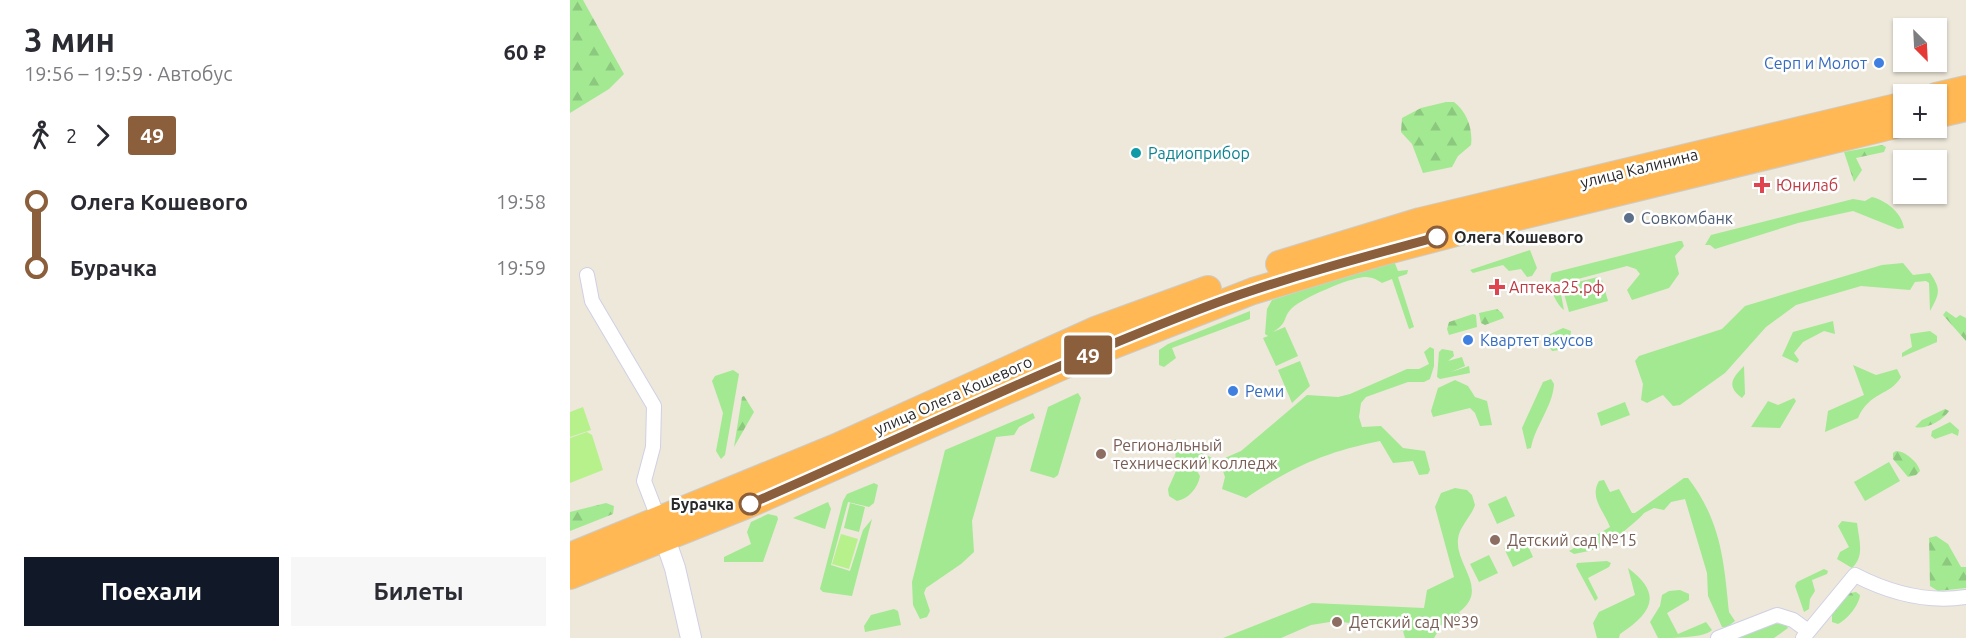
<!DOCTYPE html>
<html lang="ru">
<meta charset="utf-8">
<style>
body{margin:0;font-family:Ubuntu,sans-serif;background:#f7f7f7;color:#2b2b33;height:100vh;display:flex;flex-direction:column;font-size:22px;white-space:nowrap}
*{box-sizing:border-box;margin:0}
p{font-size:20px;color:#7c7c81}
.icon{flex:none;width:33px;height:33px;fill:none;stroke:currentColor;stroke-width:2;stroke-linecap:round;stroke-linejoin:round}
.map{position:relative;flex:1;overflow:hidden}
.panel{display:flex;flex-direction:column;background:#fff;width:570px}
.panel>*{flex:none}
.badge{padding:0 12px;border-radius:4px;font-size:21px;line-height:39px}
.needle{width:39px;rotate:156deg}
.buttons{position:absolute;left:1323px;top:18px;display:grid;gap:12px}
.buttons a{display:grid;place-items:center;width:54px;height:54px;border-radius:0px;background:#fff;box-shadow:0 2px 4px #0004;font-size:30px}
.map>.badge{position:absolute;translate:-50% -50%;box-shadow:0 0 0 3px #fff}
.legs{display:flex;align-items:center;gap:9px;height:66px;padding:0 24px;font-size:20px}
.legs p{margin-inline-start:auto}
.summary{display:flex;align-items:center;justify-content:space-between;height:102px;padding:0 24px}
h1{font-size:33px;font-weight:600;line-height:45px}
.cta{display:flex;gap:12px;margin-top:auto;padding:12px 24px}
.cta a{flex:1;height:69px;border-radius:0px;background:#111827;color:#fff;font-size:24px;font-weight:600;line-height:69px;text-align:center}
.cta a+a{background:#f7f7f7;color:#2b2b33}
ul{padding:0 24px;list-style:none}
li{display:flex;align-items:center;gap:21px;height:66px;font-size:22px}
li i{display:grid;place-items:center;width:9px;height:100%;margin:0 8px;background:currentColor}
li i::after{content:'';width:15px;height:15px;margin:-8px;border:4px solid;border-radius:50%;background:#fff}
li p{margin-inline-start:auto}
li:first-child i{background:linear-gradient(#0000 50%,currentColor 0)}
li:last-child i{background:linear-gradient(currentColor 50%,#0000 0)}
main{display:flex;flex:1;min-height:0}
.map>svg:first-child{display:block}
.green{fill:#a2e992}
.forest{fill:url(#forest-firs)}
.pitch{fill:#b7f18c}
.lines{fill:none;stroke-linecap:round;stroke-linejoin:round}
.street-casing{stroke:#cfd0e4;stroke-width:16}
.secondary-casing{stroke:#cfd0e4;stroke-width:22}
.highway-casing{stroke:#ccc;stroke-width:28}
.street{stroke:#fff;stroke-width:14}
.secondary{stroke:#fff;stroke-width:20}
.highway{stroke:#ffb853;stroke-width:26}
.line-1-casing{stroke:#fff;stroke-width:14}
.line-1{stroke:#8b5e3c;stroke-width:9}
.shop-dot{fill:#3f7fe0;stroke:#fff;stroke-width:2}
.culture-dot{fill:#0f9aa8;stroke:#fff;stroke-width:2}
.health-dot{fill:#e0444e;stroke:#fff;stroke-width:2}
.service-dot{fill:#5c6f8a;stroke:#fff;stroke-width:2}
.stop-1-dot{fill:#fff;stroke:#8b5e3c;stroke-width:3}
.education-dot{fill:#8d6e63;stroke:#fff;stroke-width:2}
.labels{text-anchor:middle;stroke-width:5;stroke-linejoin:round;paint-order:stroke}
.shop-label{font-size:16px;fill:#366cbe;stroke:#fff;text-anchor:start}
.culture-label{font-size:16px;fill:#0d838f;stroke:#fff;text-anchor:start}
.street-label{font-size:16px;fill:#2a2a2a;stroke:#fff}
.health-label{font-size:16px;fill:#be3a42;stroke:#fff;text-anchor:start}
.service-label{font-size:16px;fill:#4e5e75;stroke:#fff;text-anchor:start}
.stop-label{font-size:16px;font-weight:bold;fill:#2a2a2a;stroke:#fff;text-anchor:start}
.education-label{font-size:16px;fill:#785e54;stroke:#fff;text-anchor:start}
</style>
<main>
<section class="panel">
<div class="summary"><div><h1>3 мин</h1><p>19:56 – 19:59 · Автобус</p></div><b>60 ₽</b></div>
<div class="legs"><svg class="icon" aria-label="walk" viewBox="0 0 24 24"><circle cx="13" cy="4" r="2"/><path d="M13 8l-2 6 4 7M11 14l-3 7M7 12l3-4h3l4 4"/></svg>2<svg class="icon" aria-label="forward" viewBox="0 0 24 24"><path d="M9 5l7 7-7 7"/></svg><b class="badge" style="background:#8b5e3c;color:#fff">49</b></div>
<ul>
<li><i style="color:#8b5e3c"></i><b>Олега Кошевого</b><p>19:58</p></li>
<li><i style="color:#8b5e3c"></i><b>Бурачка</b><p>19:59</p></li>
</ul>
<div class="cta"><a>Поехали</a><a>Билеты</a></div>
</section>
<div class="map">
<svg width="1396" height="638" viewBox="0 0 1396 638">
<defs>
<pattern id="forest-firs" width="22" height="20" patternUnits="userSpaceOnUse" patternTransform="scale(1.5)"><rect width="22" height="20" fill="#a2e992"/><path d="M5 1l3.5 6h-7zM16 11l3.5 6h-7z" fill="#8cc87e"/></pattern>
</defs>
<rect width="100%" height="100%" fill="#ede8da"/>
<path class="green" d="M1302,197C1317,201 1332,213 1334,228L1328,229L1283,211L1228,223L1145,249L1140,245H1135L1141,235L1283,199L1295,201Z
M1109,241H1112L1114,246L1105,256L1109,274L1099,288L1062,300L1057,290L1070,274L1066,269L1057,266L989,284L994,310C985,303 977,284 982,273Z
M960,250L967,268L962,276L957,277L951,269L939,271L933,265L903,273L900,270Z
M824,261L828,271L838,270L837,274L828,277L844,327L839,329L822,279L812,283C806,279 802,277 794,277C779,278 733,298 722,308C712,318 719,322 703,332L715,327L728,356L706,366L693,338L698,336L695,334L697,309L702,300Z
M1333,263L1343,275L1360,273C1371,289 1370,293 1360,311L1359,283L1356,281L1345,282L1340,290L1291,286L1226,305L1196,327L1155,373L1110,405L1103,406L1093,395L1077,403L1071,400L1073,384L1065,361L1069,356L1152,329L1175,306L1312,265Z
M1028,277L1032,280L1038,301L999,312L992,286Z
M680,311V319L602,348L606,358L594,367L589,365V350L598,344Z
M1263,321L1265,334L1254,331L1233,342L1224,353L1229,360L1227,363L1212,356L1223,332Z
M993,328L1001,331L1000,339L989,350L982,351L978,344V335Z
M1360,331L1367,336V342L1332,357V353L1342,347L1340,334Z
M860,347L864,349V366L860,379L854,382H838L796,397L791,403L789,417L792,427L811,426L833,448L855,451L860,470L858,474L849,475L843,461L823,463L810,441C755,452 722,467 676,498L652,489L655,477L651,465L628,462L625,468L630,476C628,488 618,499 607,501L599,496L598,489L606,471L605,439L648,461L671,451L737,395L768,397L780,394L837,369H849L859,364L854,352Z
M872,349L883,351L884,356L878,361L892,357L895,366L881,372L899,366L900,373L870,379L867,377L869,352Z
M730,361L740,386L722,403L708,370Z
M1283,365L1306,375L1327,369L1331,377C1320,396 1300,391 1288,418L1255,432L1258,411L1294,395Z
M1174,366L1175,394L1172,398C1156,386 1162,378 1174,366Z
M163,370L169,374L155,455L151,459L146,451L153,413L142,381L145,376Z
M981,379L984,384C983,406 965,426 961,448L957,449L952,428L973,382Z
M885,380L898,386L905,397L917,401L922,425L910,426L905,413L900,408L863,417L861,411L868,388Z
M508,393L511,398L488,475L484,478L460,471L478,407Z
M1224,398L1226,401L1210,428L1181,427L1198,401L1208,405Z
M1055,402L1060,415L1031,426L1027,413Z
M463,413L465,418L449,427L444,435L426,437L402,521L404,552L391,564L356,588L354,593L360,611L357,617L350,619L343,605L342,582L375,450Z
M1380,422L1389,430L1388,436L1382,433L1365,439L1361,436L1362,431Z
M1319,462L1330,481L1295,501L1284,482Z
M1114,478H1118C1151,521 1154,561 1159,612L1165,621L1157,627H1152L1138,596L1137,573L1115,499L1101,502L1094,510L1084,508L1074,513C1072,517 1038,545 1033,547C1024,550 1014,552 1004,554L999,551L1040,527C1034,511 1019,498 1029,481L1034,480L1040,492L1049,489L1062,513H1065Z
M304,483L308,485L304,503L299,507L278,502L261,565L280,571L293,530L302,519L282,596L253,592L250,589L273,501L277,494Z
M885,488L897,490L902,495L905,505C901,517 889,527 888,539C885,566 920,589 889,612L895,624L881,630L875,619L864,638H835L833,631L766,621L741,625L711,638H653L742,603L854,608L857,590L884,577L865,507L871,493Z
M936,496L945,516L927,524L918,504Z
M258,502L261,509L255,529L223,518Z
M280,503L295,507L289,532L274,528Z
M198,514L207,516L208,519L193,562H154V557L181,544L177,532L181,522Z
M1272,521L1287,523C1289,540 1295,556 1282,568L1267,559L1270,552L1279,547L1268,526Z
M955,539L963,557L943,567L934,548Z
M919,555L928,573L909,582L900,564Z
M1037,561L1041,563L1039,567L1018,578L1028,598L1025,601L1006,566L1007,563Z
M1058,568C1094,595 1081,613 1050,634L1049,638H1027L1023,623L1029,612L1065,595Z
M1254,569L1258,571L1257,574L1242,580L1245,591L1240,599L1239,609L1234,612L1225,586L1227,582Z
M1110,590L1119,594V600L1097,613L1108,634L1136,622L1142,630C1134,638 1102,638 1088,638L1080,622L1090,606L1092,595L1099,591Z
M324,609L328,611L331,625L295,632L294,626L301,615Z
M1195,624H1216L1218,628L1204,638H1154Z"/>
<path class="forest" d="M0,0H13L54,74L39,89L0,113Z
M876,102H884C897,112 903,129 901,145L888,156L882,167L853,173L842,144L831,132L832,118L851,108Z
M1312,145L1316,147L1314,152L1286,158L1292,170L1284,182L1274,152Z
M927,309L932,313L934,318L915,325L911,323L909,313Z
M1376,311L1386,318L1390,315L1396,318V341L1373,315Z
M903,314L906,315L907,327L879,335L877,329L879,322Z
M174,396L184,412L164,447L172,397Z
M1375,409L1379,411C1373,420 1356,430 1345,427L1352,420Z
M1326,451C1335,451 1348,462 1350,471L1346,475L1338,477L1323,459V453Z
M36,503L44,506L43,514L0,531V512Z
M1366,536L1378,544L1391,567H1396V588L1368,591L1360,586L1359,538Z
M1286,592L1290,595C1289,605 1278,619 1268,624L1262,622V613L1280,593Z"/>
<path class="pitch" d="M13,407L21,430L0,437V412Z
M17,432L22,435L33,470L0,483V438Z
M271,534L288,539L279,569L262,564Z"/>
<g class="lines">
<defs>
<path id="street" d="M17,275L22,301L84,406L83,447L74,481L89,520
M1148,638L1207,615L1223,620L1238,631
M1233,638L1285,575C1320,593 1357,603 1396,597"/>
<path id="secondary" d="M95,539L105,568L121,638"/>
<path id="highway" d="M1366,96L1396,89
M1366,115L1396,108
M709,264L850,221L1334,105
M0,556L266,447L525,330L638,289
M0,576L180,504L514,357L683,291L806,254L932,221L1334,123"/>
</defs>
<use href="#street" class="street-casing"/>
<use href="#secondary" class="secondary-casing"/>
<use href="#highway" class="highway-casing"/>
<use href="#street" class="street"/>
<use href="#secondary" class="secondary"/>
<use href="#highway" class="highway"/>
</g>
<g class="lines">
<defs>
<path id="line-1" d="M180,504C335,437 488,362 646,303C718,277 793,257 867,237"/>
</defs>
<use href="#line-1" class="line-1-casing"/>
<use href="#line-1" class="line-1"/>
</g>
<g class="shop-dot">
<circle cx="1309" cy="63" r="6"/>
<circle cx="898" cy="340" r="6"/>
<circle cx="663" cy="391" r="6"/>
</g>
<circle class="culture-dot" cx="566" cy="153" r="6"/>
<g class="health-dot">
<path d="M1189 176h6v6h6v6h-6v6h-6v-6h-6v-6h6z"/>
<path d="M924 278h6v6h6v6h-6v6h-6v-6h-6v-6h6z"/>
</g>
<circle class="service-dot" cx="1059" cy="218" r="6"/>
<g class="stop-1-dot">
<circle cx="867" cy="237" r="10"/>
<circle cx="180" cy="504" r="10"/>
</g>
<g class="education-dot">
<circle cx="531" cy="454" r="6"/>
<circle cx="925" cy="540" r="6"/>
<circle cx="767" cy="622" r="6"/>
</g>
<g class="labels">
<g class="shop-label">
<text x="1297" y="69" text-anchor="end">Серп и Молот</text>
<text x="910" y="346">Квартет вкусов</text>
<text x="675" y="397">Реми</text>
</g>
<g class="culture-label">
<text x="578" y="159">Радиоприбор</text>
</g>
<g class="street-label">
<text transform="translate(1069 168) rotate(-14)" y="6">улица Калинина</text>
<text transform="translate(383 395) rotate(-24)" y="6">улица Олега Кошевого</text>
</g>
<g class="health-label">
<text x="1206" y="191">Юнилаб</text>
<text x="939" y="293">Аптека25.рф</text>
</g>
<g class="service-label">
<text x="1071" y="224">Совкомбанк</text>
</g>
<g class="stop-label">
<text x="884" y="243">Олега Кошевого</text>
<text x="164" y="510" text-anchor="end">Бурачка</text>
</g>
<g class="education-label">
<text x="543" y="451">Региональный<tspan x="543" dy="18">технический колледж</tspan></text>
<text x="937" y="546">Детский сад №15</text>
<text x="779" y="628">Детский сад №39</text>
</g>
</g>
</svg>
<div class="buttons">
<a><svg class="needle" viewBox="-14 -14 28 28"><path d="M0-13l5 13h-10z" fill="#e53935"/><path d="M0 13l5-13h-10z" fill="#7c7c81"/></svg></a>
<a>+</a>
<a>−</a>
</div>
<b class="badge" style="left:518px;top:355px;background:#8b5e3c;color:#fff">49</b>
</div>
</main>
